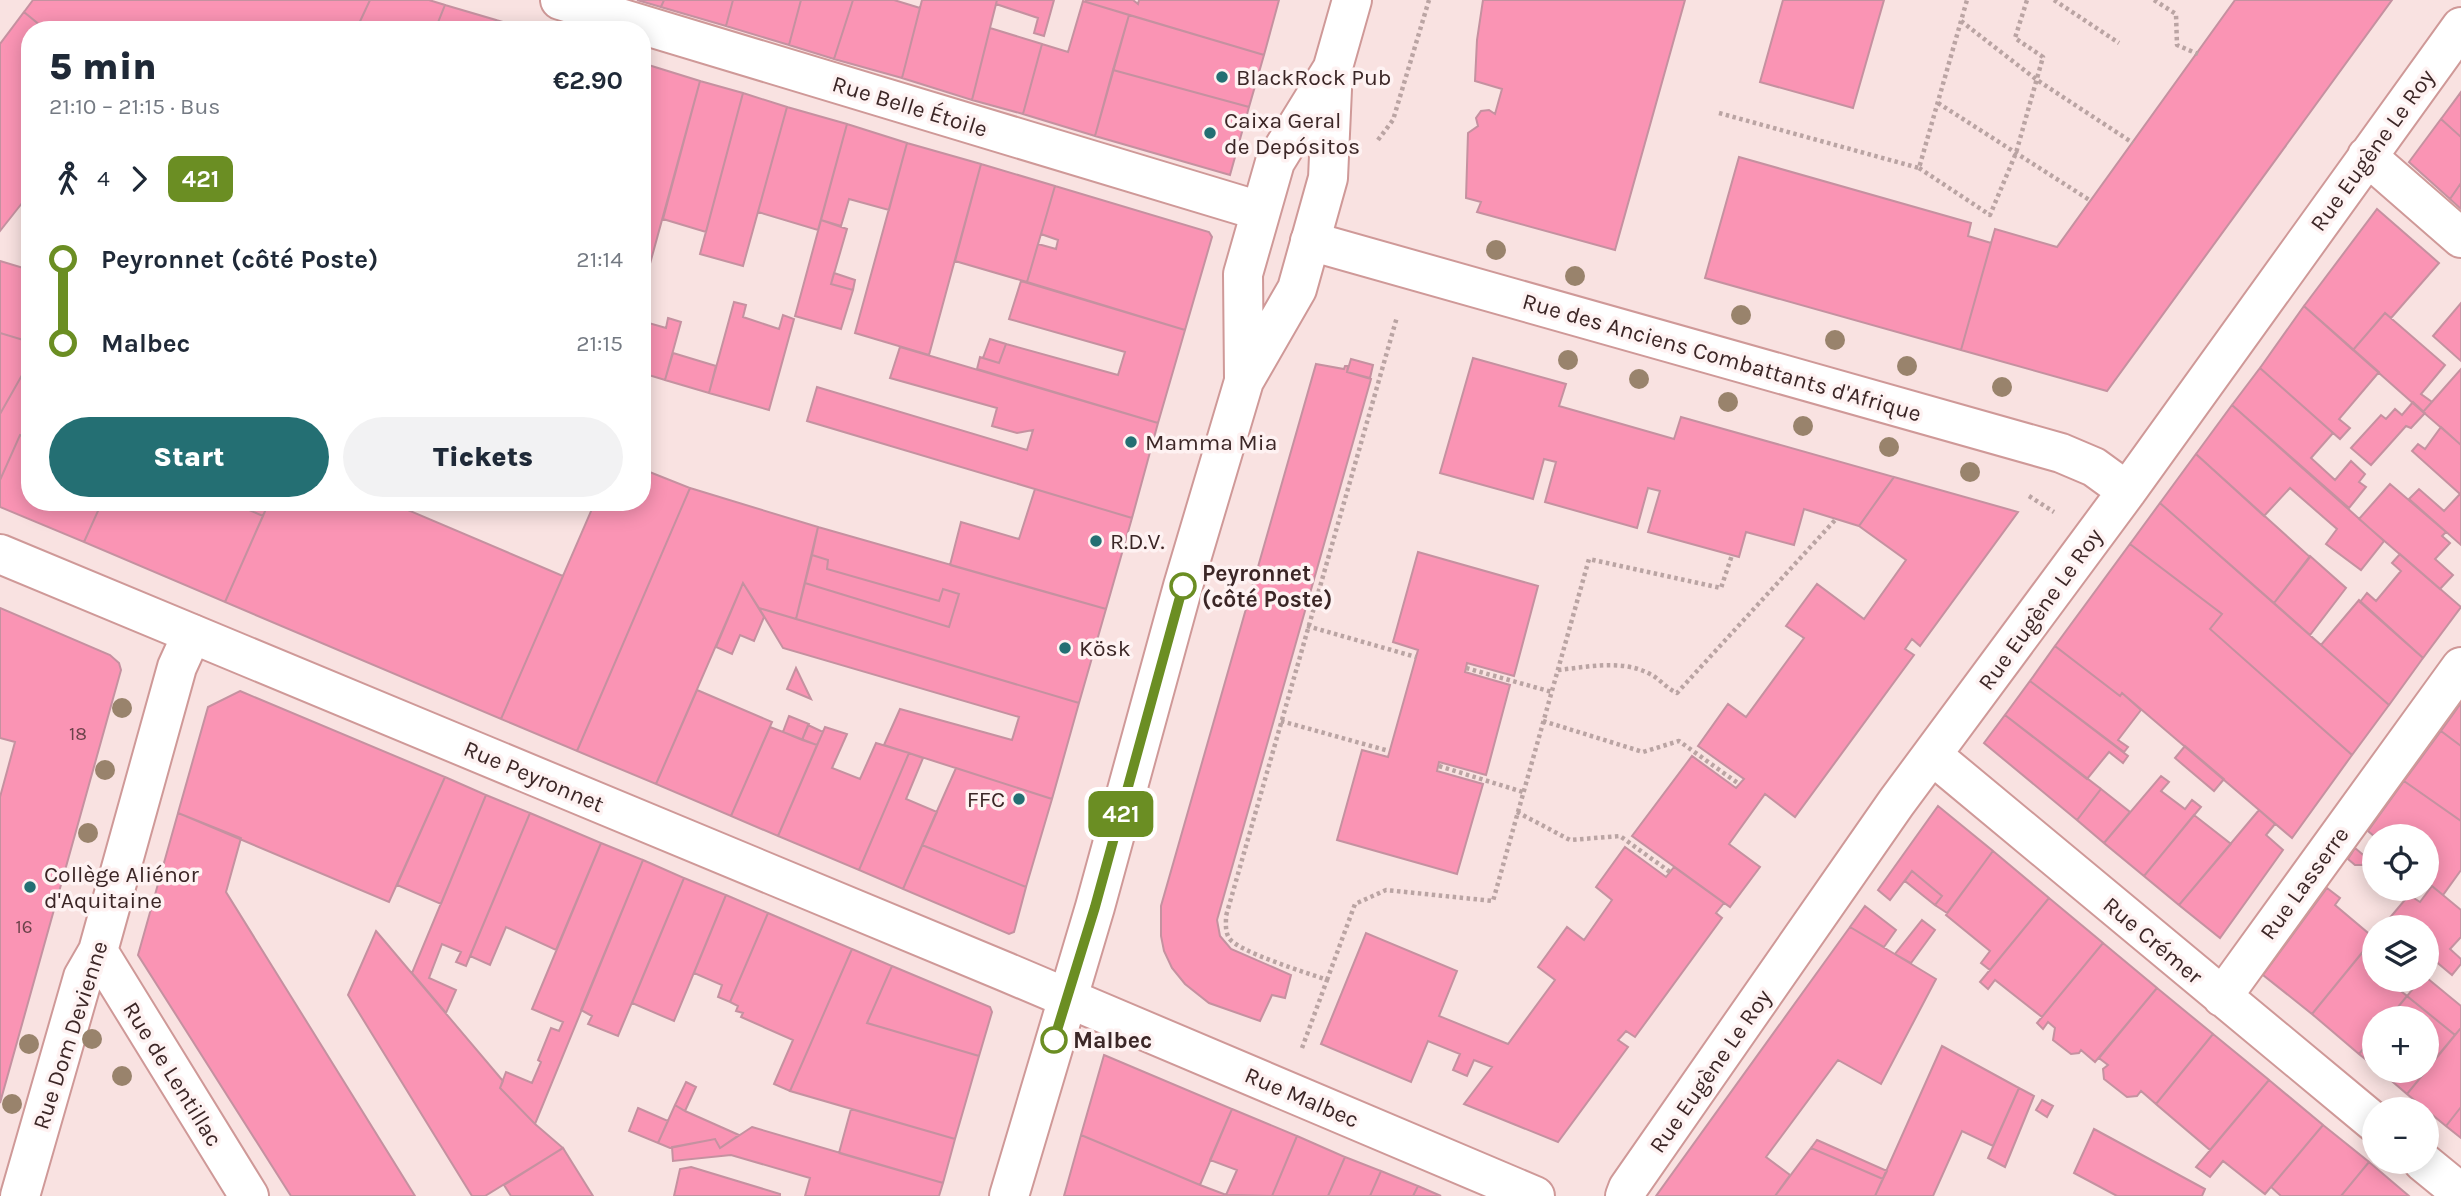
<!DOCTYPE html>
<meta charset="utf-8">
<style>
body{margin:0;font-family:Karla,sans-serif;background:#f2f2f3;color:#1f2937;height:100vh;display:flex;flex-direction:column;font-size:26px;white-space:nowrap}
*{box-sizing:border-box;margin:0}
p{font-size:23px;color:#747a83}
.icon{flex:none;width:38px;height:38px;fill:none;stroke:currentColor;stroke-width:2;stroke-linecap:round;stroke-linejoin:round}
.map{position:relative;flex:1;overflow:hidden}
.side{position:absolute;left:21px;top:21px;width:630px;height:490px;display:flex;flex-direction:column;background:#fff;border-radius:28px;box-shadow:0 4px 18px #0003}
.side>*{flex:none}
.badge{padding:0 14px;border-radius:10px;font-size:24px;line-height:46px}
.controls{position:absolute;left:2362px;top:824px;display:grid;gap:14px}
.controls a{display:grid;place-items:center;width:77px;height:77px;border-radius:50%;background:#fff;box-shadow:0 4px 18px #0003;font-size:35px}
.map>.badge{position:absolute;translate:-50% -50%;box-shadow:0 0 0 4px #fff}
.legs{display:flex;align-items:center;gap:10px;height:77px;padding:0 28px;font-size:23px}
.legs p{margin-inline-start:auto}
.overview{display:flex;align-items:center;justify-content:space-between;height:119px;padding:0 28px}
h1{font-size:38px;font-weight:800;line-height:52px}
.cta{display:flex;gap:14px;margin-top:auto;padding:14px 28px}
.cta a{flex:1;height:80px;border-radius:42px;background:#246f73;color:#fff;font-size:28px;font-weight:800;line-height:80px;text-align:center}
.cta a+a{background:#f2f2f3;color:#1f2937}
ul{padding:0 28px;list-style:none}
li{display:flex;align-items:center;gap:24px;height:84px;font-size:26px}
li i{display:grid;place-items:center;width:10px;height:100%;margin:0 9px;background:currentColor}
li i::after{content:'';width:18px;height:18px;margin:-9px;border:5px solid;border-radius:50%;background:#fff}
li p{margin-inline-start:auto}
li:first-child i{background:linear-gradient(#0000 50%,currentColor 0)}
li:last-child i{background:linear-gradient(currentColor 50%,#0000 0)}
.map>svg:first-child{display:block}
.building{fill:#fa94b4;stroke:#c591a0;stroke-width:2}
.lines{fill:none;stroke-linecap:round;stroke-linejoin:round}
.minor-casing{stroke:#cf9998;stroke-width:42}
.tertiary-casing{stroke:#cf9998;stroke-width:42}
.secondary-casing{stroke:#cf9998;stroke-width:42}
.path{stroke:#baa4a3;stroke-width:4.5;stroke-dasharray:3.5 3.5;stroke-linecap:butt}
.minor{stroke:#fff;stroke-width:38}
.tertiary{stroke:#fff;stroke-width:38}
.secondary{stroke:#fff;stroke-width:38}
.tree{fill:#99836c}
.line-1-casing{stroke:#fff;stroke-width:16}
.line-1{stroke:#6b8e23;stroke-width:10}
.poi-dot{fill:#246f73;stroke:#fef2f2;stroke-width:2.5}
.stop-1-dot{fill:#fff;stroke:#6b8e23;stroke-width:3.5}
.labels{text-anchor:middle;stroke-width:7;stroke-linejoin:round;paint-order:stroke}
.number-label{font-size:19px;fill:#6b424a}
.poi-label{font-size:23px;fill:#3b2626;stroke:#fef2f2;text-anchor:start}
.street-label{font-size:23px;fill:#3b2626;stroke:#fef2f2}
.stop-label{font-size:23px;font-weight:bold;fill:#3b2626;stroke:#fef2f2;text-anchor:start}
</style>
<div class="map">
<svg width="2461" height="1196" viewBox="0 0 2461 1196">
<rect width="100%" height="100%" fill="#f9e2e1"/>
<path class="building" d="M33,0H370L356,30H46L24,12Z
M370,0H429L445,5L435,30H356Z
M637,0H664L661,7Z
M664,0H733L726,26L661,7Z
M733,0H801L789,45L726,26Z
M801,0H853L834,59L789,45Z
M853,0H894L920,8L902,78L834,59Z
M922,0H997L972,100L902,78Z
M997,0H1054L1044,36L1034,33L1038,18L996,4Z
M1086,0H1133L1138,4L1139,0H1279L1264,55L1086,2Z
M1483,0H1685L1615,250L1477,212L1481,202L1466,198L1468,133L1478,126L1476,118L1481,111L1489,110L1495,114L1502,89L1475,81L1477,40Z
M1783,0H1884L1853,108L1760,82Z
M2235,0H2392L2107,391L1961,350L1995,229L2057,247Z
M1083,1L1129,15L1095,136L1023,114L1042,44L1068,52Z
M445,5L496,20L492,30H435Z
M24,12L46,30H30V193L0,231V44Z
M1129,15L1264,55L1249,107L1113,70Z
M496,20L530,30H492Z
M990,28L1042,44L1023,114L972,100Z
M642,63L700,81L642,293Z
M1113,70L1249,107L1230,175L1095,136Z
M700,81L743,93L706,232L663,219Z
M2461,92V137L2441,119Z
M743,93L787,107L743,266L700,254Z
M787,107L847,124L818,230L758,212Z
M2441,119L2461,137V183L2450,199L2409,162Z
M847,124L907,143L889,210L849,199L841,226L821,220Z
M907,143L981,164L929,355L855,333Z
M1739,157L1971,223L1968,236L1991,243L1961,350L1705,278Z
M981,164L1055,186L1027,282L955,261Z
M2461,183V209L2450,199Z
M1055,186L1209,232L1212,237L1185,330L1027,282L1038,244L1056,249L1058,240L1041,234Z
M2377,209L2439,263L2391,318L2385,313L2353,350L2304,306Z
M821,220L847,229L831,284L853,290L841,329L795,316Z
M0,261L30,270V342L0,333Z
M834,273L855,280L853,290L831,284Z
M1021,281L1185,330L1158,423L977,369L980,357L999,363L1006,344L1118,375L1125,352L1009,319Z
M734,302L746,305L743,317L779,329L783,315L794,319L769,410L709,393Z
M2461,303V361L2433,336Z
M2304,306L2379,372L2339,419L2350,428L2340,439L2260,368Z
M2385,313L2445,365L2421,394L2432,402L2423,412L2353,350Z
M668,318L681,322L665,380L642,373V321L666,328Z
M0,333L30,342V361L0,414Z
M990,339L1006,344L999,363L983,358Z
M900,347L1158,423L1132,518L807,421L817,387L1027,450L1033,430L1017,433L992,426L997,408L890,378Z
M673,353L716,366L709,393L665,380Z
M1473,358L1566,384L1559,406L1674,439L1681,417L1894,477L1859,526L1804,509L1794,545L1746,532L1739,557L1648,532L1660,491L1648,488L1637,528L1545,502L1556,462L1544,459L1533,499L1440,473Z
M1351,359L1373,365L1370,378L1347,372Z
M30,361V433L27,438L20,435L0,480V414Z
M1316,364L1344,369L1345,366H1348L1347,372L1371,379L1217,920L1220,936L1231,949L1291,975L1285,998L1272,995L1260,1021L1209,1003L1185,984L1172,968L1164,951L1161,936V906Z
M2260,368L2333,433L2311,458L2335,480L2351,461L2365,474L2359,482L2366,487L2349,508L2232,405Z
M2461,369V445L2423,412Z
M2413,402L2425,413L2411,428L2406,426L2371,465L2351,448L2381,415L2386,419L2395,409L2402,415Z
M2232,405L2384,541L2361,570L2326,544L2337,529L2290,488L2264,516L2196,454Z
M2441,427L2461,445V545L2409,499L2419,489L2444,511L2460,494L2412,451L2418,444L2425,449Z
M30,433V502H102L84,542L0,507V480L20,435L27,438Z
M2196,454L2310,557L2274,603L2160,503Z
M642,469L690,488L577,751L501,719L595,502H642Z
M1894,477L2018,512L1920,646L1912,639L1905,649L1914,655L1795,817L1765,794L1729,844L1760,867L1730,907L1632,836L1692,756L1736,788L1744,779L1698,746L1728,704L1746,717L1804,638L1786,626L1817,584L1864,619L1906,560L1859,526Z
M2390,484L2446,532L2442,536L2450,543L2435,559L2453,575L2440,589L2359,519Z
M690,488L818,527L796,619L759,608L743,583L656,784L577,751Z
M1035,489L1132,518L1106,609L950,565L961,522L1019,539Z
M102,502H230L263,516L225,602L84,542Z
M230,502H269L263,516Z
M269,502H389L563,576L501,719L225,602Z
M2160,503L2389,705L2352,755L2210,629L2222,614L2130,544Z
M818,527L1106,609L1079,703L796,619L805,583L949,627L959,594L943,589L939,601L827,569L828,560L812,555Z
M2130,544L2222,614L2210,629L2352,755L2292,838L2122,693L2120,696L2055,646Z
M1418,552L1538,586L1514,676L1467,663L1466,668L1465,672L1510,685L1486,775L1439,762L1437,771L1483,784L1457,874L1337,840L1362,750L1388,757L1418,650L1393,642Z
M2400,554L2461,607L2423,658L2360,602L2367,593L2376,601L2401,571L2392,563Z
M812,555L828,560L827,569L939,601L943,589L959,594L949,627L805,583Z
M2310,556L2346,588L2310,635L2274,603Z
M743,583L764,617L754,641L740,635L732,654L716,647Z
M2359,600L2423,658L2389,705L2321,645Z
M0,608L110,655L119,663L121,670L0,1103V797L15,742L0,738Z
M759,608L1079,703L1052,799L884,745L900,709L1012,740L1019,717L783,648Z
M2055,646L2120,696L2122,693L2141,710L2118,740L2128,747L2124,752L2030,681Z
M796,668L811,699L787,689Z
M2030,681L2128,756L2123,763L2109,752L2087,779L2005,715Z
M697,690L772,722L731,816L656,784Z
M240,691L445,777L389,902L178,813L208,707Z
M2461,703V746L2441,731Z
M2005,715L2101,789L2077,820L1984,743Z
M789,716L809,724L802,740L783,732Z
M808,725L823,732L817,745L802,740Z
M770,727L817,745L778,836L731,816Z
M825,727L847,734L832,768L860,779L876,743L909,753L859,870L778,836Z
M2441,731L2461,746V821L2404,781Z
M2185,746L2224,779L2214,791L2175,758Z
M909,753L923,758L906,799L937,812L903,889L859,870Z
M956,768L1052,799L1026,887L922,845Z
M2161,776L2169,782L2161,791L2185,809L2192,800L2201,807L2144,876L2104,843Z
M445,777L486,795L441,904L397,885Z
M2404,781L2461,821V870L2443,895L2427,882V836L2375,837L2368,831Z
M2101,789L2130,812L2104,843L2077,820Z
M486,795L530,813L466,966L456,962L461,952L442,944L429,978L456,990L446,1013L412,973Z
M1938,806L1993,851L1947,913L1935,905L1942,896L1912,871L1890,900L1878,890Z
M2259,810L2275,824L2266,835L2283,850L2220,938L2179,905Z
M178,813L241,838L226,892L415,1196H291L138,955Z
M530,813L601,843L556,950L506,927L490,965L470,956Z
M2194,815L2231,844L2179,905L2144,876Z
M601,843L643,860L535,1124L500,1088L506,1072L532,1083L541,1062L538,1060L551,1028L559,1031L563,1022L532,1009Z
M922,845L1026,887L1014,932L1009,934L903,889Z
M1625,847L1666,877L1674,867L1724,903L1716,913L1722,918L1635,1037L1626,1031L1618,1040L1628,1047L1558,1142L1464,1104L1492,1067L1474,1060L1467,1076L1453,1070L1460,1054L1428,1041L1411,1082L1321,1044L1366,933L1457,971L1439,1016L1508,1044L1555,980L1538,967L1567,927L1584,940L1612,900L1596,887Z
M2355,848L2368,859L2362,865H2355L2348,859Z
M1993,851L2049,898L1990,970L1981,963L1990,951L1946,915Z
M643,860L684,878L618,1036L588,1024L592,1016L581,1010Z
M1912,871L1942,896L1935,905L1905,881Z
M684,878L726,895L674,1021L632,1003Z
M2432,886L2461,910V937L2450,949L2461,959V964L2452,975L2427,954V928H2397L2388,920L2409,895L2420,902Z
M2327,888L2340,898L2335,905L2374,938L2312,1014L2263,975Z
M726,895L768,913L730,1002L718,997L722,985L694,973Z
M2049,898L2103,943L2042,1017L1995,980L1988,989L1980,982Z
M1865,906L1896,930L1884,947L1850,927Z
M768,913L852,949L790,1091L774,1084L793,1040L741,1017L743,1013L736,1011L738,1006L730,1002Z
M1922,920L1935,930L1911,963L1895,954Z
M1850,927L1936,979L1881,1084L1838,1060L1766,1157L1790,1175L1775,1196H1656Z
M376,931L503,1081L500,1088L535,1124L563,1148L485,1196H472L348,995Z
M2375,937V980H2387L2407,996L2389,1018H2375V1035L2359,1054L2312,1014Z
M2103,943L2157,988L2095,1062L2081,1050L2079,1053L2071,1054L2053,1040L2055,1028L2048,1022L2043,1029L2037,1023Z
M852,949L892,966L867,1023L979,1056L955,1139L790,1091Z
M892,966L990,1007L992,1012L979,1056L867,1023Z
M2427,978L2461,1006V1028L2455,1035L2407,996L2420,980Z
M2157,988L2213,1034L2156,1104L2141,1091L2137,1096L2127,1097L2104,1079L2103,1069L2108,1065L2099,1058Z
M2407,996L2455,1035L2427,1069V1018H2389Z
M2461,1028V1107L2446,1126L2407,1094Z
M2213,1034L2269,1080L2210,1150L2156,1104Z
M2375,1035V1067L2359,1054Z
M1942,1046L2019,1088L1993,1146L1962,1131L1933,1196H1875Z
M1104,1055L1232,1109L1200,1185L1081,1135Z
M2380,1071H2426L2407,1094Z
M2269,1080L2323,1125L2265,1194L2223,1161L2210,1177L2196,1167Z
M686,1082L696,1087L685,1111L675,1105Z
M2019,1088L2034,1096L2005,1167L1988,1158Z
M2042,1100L2053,1106L2047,1117L2036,1110Z
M675,1105L685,1111L739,1135L720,1148L715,1139L670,1148L658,1143Z
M2461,1107V1138L2446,1126Z
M638,1108L668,1121L658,1143L629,1131Z
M851,1109L955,1139L943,1183L839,1153Z
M1232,1109L1297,1136L1272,1196L1226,1195L1237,1170L1210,1160Z
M2323,1125L2369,1162L2341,1196H2281L2271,1187Z
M752,1127L943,1183L939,1196H805L810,1178L731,1155L673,1161L672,1147L715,1139L720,1148Z
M2094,1129L2205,1189L2202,1196H2117L2074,1173Z
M1081,1135L1200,1185L1229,1196H1064Z
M1297,1136L1345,1157L1328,1196H1272Z
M1817,1140L1887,1171L1883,1179L1811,1148Z
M563,1148L593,1196H511L504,1185Z
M1811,1148L1883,1179L1875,1196H1775Z
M1345,1157L1381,1171L1370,1196H1328Z
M2369,1162L2409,1196H2341Z
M691,1167L780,1194V1196H674L680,1169Z
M1381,1171L1418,1186L1413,1196H1370Z
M1418,1186L1441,1196H1413Z"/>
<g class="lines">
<defs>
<path id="minor" d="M560,0L1260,211
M2367,156L2461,238
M1310,241L2061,453L2094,467L2127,491
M1932,755L2375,1123
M98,951L249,1196
M2222,997L2461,667
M2423,1162L2461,1193
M20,1196L83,977L98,951L177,667L192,634
M1625,1196L1628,1188L1896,803L2127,491L2461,27"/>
<path id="tertiary" d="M0,554L1006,972L1535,1196"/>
<path id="secondary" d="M1244,379L1243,274L1275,162L1331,71
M1009,1196L1095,907L1183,586L1244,381L1297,289L1328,178L1333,67L1352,0"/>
</defs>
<use href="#minor" class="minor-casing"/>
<use href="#tertiary" class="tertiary-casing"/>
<use href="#secondary" class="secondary-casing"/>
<path class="path" d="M2054,0L2119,43
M2154,0L2176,14L2177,45L2198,54
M1961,21L2037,80L2133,143
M1938,103L2091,201
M1719,113L1919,168L1967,0
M1378,140L1393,120L1429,0
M1919,168L1990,215L2016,153L2043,57L2015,38L2027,0
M2029,496L2054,512
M1307,626L1416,657
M1466,668L1552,692
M1558,670C1588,667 1622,659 1650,674C1660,679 1666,688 1677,693L1836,519
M1281,721L1389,751
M1543,721L1643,752L1679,741L1739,784
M1439,766L1523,792
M1517,812L1570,840L1620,836L1670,872
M1327,980L1355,904L1386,890L1493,901L1589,559L1721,588L1732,555
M1302,1048L1327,980C1308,973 1238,952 1229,938C1225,931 1226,924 1226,916L1397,317"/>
<use href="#minor" class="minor"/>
<use href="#tertiary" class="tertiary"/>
<use href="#secondary" class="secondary"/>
</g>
<g class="tree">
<circle cx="1496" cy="250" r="10"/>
<circle cx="1575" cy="276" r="10"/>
<circle cx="1741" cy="315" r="10"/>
<circle cx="1835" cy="340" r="10"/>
<circle cx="1568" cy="360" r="10"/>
<circle cx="1907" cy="366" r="10"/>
<circle cx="1639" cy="379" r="10"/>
<circle cx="2002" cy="387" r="10"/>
<circle cx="1728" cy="402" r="10"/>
<circle cx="1803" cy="426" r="10"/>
<circle cx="1889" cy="447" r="10"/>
<circle cx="1970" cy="472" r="10"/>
<circle cx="122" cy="708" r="10"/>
<circle cx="105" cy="770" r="10"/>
<circle cx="88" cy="833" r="10"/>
<circle cx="92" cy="1039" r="10"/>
<circle cx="29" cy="1044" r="10"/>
<circle cx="122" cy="1076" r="10"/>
<circle cx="12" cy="1104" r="10"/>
</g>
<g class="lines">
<defs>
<path id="line-1" d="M1054,1040L1095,907L1183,586"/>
</defs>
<use href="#line-1" class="line-1-casing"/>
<use href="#line-1" class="line-1"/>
</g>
<g class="poi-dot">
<circle cx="1222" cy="77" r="7"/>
<circle cx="1210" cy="133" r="7"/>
<circle cx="1131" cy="442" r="7"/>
<circle cx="1096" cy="541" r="7"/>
<circle cx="1065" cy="648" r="7"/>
<circle cx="1019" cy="799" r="7"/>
<circle cx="30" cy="887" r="7"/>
</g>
<g class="stop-1-dot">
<circle cx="1183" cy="586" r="12"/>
<circle cx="1054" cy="1040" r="12"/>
</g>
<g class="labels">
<g class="number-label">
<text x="78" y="740">18</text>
<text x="24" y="933">16</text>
</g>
<g class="poi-label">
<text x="1236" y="85">BlackRock Pub</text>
<text x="1224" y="128">Caixa Geral<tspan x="1224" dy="26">de Depósitos</tspan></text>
<text x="1145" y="450">Mamma Mia</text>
<text x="1110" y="549">R.D.V.</text>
<text x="1079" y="656">Kösk</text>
<text x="1005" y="807" text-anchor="end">FFC</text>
<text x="44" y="882">Collège Aliénor<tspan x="44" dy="26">d'Aquitaine</tspan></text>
</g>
<g class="street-label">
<text transform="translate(910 106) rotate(17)" y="8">Rue Belle Étoile</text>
<text transform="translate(2372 150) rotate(-54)" y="8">Rue Eugène Le Roy</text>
<text transform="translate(1722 357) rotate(16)" y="8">Rue des Anciens Combattants d'Afrique</text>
<text transform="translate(2040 609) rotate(-54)" y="8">Rue Eugène Le Roy</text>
<text transform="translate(534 776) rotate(23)" y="8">Rue Peyronnet</text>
<text transform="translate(2304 883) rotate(-54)" y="8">Rue Lasserre</text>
<text transform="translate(2153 940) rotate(40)" y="8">Rue Crémer</text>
<text transform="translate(70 1035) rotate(-72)" y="8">Rue Dom Devienne</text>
<text transform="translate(1710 1071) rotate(-55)" y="8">Rue Eugène Le Roy</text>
<text transform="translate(173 1074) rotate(58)" y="8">Rue de Lentillac</text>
<text transform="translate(1302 1097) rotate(23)" y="8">Rue Malbec</text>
</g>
<g class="stop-label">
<text x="1202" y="581">Peyronnet<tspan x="1202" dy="26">(côté Poste)</tspan></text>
<text x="1073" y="1048">Malbec</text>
</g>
</g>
</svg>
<div class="controls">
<a><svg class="icon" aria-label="locate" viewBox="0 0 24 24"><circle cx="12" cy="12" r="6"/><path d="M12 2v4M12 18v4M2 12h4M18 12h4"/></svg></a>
<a><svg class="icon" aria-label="layers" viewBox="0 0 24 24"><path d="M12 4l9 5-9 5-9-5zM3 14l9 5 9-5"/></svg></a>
<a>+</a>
<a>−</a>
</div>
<b class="badge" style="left:1121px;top:814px;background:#6b8e23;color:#fff">421</b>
<section class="side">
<div class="overview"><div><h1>5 min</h1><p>21:10 – 21:15 · Bus</p></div><b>€2.90</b></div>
<div class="legs"><svg class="icon" aria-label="walk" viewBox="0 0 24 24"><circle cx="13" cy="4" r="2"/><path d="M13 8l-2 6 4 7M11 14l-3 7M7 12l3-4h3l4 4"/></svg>4<svg class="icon" aria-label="forward" viewBox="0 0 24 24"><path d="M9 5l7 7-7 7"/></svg><b class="badge" style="background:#6b8e23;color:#fff">421</b></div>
<ul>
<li><i style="color:#6b8e23"></i><b>Peyronnet (côté Poste)</b><p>21:14</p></li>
<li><i style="color:#6b8e23"></i><b>Malbec</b><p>21:15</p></li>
</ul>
<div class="cta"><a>Start</a><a>Tickets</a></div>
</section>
</div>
